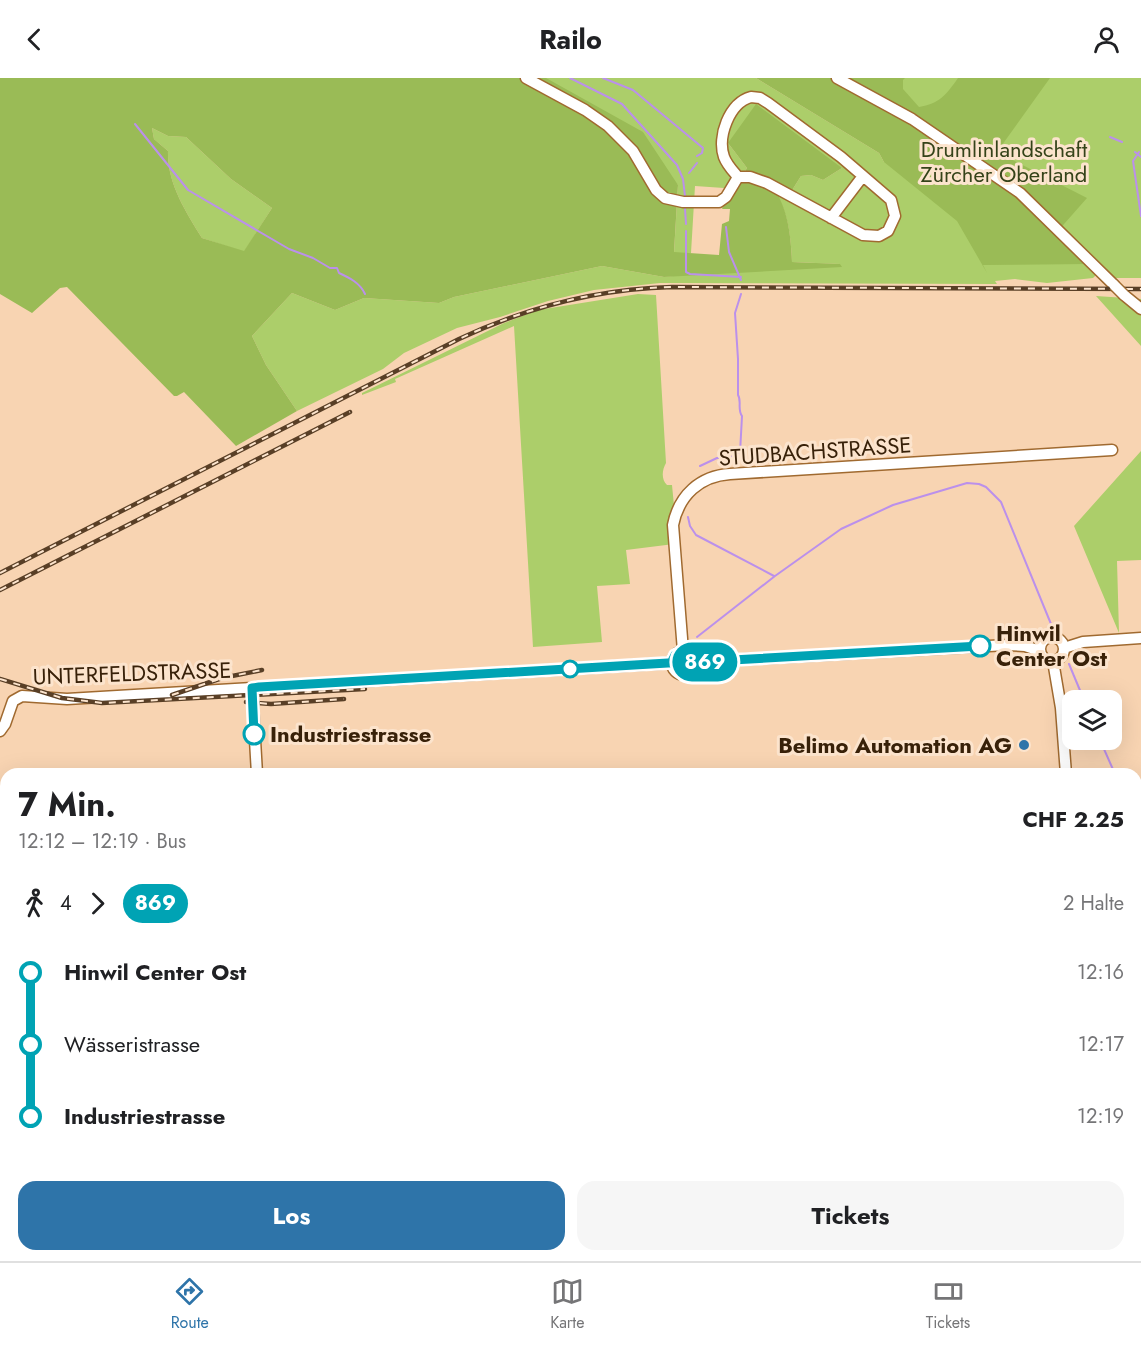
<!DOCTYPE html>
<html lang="de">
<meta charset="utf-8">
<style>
body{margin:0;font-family:Jost,sans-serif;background:#f6f6f6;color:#202124;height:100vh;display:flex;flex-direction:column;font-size:22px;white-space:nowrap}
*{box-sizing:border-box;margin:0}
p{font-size:20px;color:#757577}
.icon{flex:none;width:33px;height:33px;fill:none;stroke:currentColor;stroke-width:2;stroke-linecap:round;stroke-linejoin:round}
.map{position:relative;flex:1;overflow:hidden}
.details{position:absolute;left:0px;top:690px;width:1142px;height:494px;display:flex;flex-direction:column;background:#fff;border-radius:18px 18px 0 0;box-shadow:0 6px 24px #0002}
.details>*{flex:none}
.badge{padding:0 12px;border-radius:20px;font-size:21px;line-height:39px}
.controls{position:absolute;left:1062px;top:612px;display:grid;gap:12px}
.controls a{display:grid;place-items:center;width:60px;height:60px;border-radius:12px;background:#fff;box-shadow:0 6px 24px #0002;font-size:30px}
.map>.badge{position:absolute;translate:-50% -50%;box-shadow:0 0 0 3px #fff}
.legs{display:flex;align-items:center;gap:9px;height:66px;padding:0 18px;font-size:20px}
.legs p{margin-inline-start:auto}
.overview{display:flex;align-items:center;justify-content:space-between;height:102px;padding:0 18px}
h1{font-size:33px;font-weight:700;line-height:45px}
.button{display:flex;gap:12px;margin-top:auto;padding:12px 18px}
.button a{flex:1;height:69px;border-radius:18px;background:#2e74a9;color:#fff;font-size:24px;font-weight:700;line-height:69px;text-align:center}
.button a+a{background:#f6f6f6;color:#202124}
ul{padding:0 18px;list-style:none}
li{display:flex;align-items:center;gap:21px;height:72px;font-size:22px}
li i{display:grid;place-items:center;width:9px;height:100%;margin:0 8px;background:currentColor}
li i::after{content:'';width:15px;height:15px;margin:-8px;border:4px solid;border-radius:50%;background:#fff}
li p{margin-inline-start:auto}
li:first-child i{background:linear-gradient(#0000 50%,currentColor 0)}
li:last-child i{background:linear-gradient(currentColor 50%,#0000 0)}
header{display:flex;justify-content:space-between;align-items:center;height:78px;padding:0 18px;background:#fff;font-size:27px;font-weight:700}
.tabs{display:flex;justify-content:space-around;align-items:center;height:84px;border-top:2px solid #e0e0e0;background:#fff;font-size:16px;color:#757577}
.tabs a{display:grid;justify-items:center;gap:3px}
.tabs .active{color:#2e74a9}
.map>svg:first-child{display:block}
.green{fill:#acce6a}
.forest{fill:#9abb56;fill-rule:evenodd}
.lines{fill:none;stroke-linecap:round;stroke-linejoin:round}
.stream{stroke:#bb90eb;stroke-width:2}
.river{stroke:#bb90eb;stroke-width:14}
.minor-casing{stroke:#a06a30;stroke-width:13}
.major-casing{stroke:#a06a30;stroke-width:16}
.minor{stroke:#fff;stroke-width:10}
.major{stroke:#fff;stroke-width:14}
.rail-casing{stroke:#593f26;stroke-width:4.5}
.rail{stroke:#fce4cd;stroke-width:2;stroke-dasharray:7;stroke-linecap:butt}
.minor-bridge-casing{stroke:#a06a30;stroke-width:13;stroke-linecap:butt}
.minor-bridge{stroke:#fff;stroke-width:10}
.line-1-casing{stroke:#fff;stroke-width:14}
.line-1{stroke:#00a3b4;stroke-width:9}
.stop-1-dot{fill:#fff;stroke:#00a3b4;stroke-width:3}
.poi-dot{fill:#2e74a9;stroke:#fce4cd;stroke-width:2}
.labels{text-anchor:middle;stroke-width:6;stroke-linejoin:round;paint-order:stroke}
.park-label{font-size:22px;fill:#354319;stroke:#fce4cd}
.street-label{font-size:22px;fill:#382109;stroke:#fce4cd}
.stop-label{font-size:22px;font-weight:bold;fill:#382109;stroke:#fce4cd;text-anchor:start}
.poi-label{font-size:22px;font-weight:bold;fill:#382109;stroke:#fce4cd;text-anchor:end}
</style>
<header><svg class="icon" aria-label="back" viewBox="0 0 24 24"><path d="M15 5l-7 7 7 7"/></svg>Railo<svg class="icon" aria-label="person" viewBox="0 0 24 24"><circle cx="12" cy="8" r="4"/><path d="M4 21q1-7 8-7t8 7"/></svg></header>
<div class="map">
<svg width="1141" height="1183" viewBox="0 0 1141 1183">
<rect width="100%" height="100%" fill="#f8d4b2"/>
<path class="green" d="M542,0H756L879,75L884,84L880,72L762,0H1141V200H1107L1098,195L1093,200L1047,205L1015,201L995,203L997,206L660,205L594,212L548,223L500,239L457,250L404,275L383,291L297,333L266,287L252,258L292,215L335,232L364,220L439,225L454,219L602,188L664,199L791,185L840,186L792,184C791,161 789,139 778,119L791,114L801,98L811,97L823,102L842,90L728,65L747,90L722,131L724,110L695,108L691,175H674L678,107Z
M152,50L168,58L186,59L231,101L272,130L244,174L202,160C186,134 167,105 168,73L154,61Z
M638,216L656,217L666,385C662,392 661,401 667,407H672L675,438L674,466L626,472L630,506L597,508L602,564L533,569L514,248L395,301L396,304L362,317V315L504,245L538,232Z
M1096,218L1141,221V268Z
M1141,373V482L1117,483L1119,555L1074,448Z"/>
<path class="forest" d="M0,0H546L643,54L678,107L674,174L719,177L722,146L729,143L730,131H722L747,90L728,65L756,26L842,90L823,102L811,97L801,98L791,114L779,119C789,139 791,161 792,184L840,186L842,189L664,199L602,188L454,219L439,225L364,220L335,232L292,215L252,258L266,287L297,333L236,368L184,314L177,318H174L67,209L60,210L32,235L0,216ZM152,50L168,58L186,59L231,101L272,130L244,173L202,160C186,134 167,105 168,73L154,61Z
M756,0H905L903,2V11L919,29C939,26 947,16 958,0H1050L997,74L1087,120L1057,154L1089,186L983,187L987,195L957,143L884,84L879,75Z"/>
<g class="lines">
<path class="stream" d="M570,0L622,26L677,87L683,101L685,118
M603,0L633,12L703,70L702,75L697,78
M135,46L188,112L289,171L313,180L330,190H337L339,195C350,200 360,205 365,216
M1110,59L1122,64
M1135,74L1141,79
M1139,74L1133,83L1141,138
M689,95L697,85
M685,131L686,146
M726,149L729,174L741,202
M686,153V194L690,196L741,199
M700,388L717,380H729L740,375L742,338C737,331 742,323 738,317V281L735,235L741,216
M688,439L690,448L696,457L774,498
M697,559L775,498L841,451L893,427L967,405L979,406L986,409L1001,424L1051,546
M1069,586L1084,622
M1100,662L1115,696
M0,1105L6,1090
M0,1119V1124
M0,1130L1,1139
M0,1156L1,1148"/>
<path class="river" d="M1136,750H1141
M0,1086L6,1083"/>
<defs>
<path id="minor" d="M526,0L585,32L608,48L633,73L656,112L665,120L683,124H719L726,119L738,99
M837,0L912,41L1020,115L1114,207
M751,19L760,20L768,25L841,79L891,122L895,138L888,153L879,158L863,157L767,105L750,99H738C733,93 727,87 724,79C717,59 729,25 751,19Z
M831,140L863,98
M1124,217L1141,231
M1040 571a12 12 0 1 1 24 0a12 12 0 1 1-24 0Z
M1064,570L1083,564L1141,560
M672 585a12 12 0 1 1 24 0a12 12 0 1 1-24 0Z
M683,573L673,447C679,417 700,398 730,396L1112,372
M1053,583L1061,630L1066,696
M696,584L1007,567L1025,568L1040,573
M252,610L257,696
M0,653L5,646L13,623L22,618L67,621L671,585
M0,1161H6
M905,1178L910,1183"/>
<path id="major" d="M1136,723H1141
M1136,733H1141
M0,788L6,787
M0,1016L6,1025
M131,1178L139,1183"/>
</defs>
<use href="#minor" class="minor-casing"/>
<use href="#major" class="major-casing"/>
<use href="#minor" class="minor"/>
<use href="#major" class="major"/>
<defs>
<path id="rail" d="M0,495L459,261C527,229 596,211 672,209L1141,211
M0,512L350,334
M0,601L62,620L102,625L365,611
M172,617L222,600L262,592
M246,624L271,626L344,621"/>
</defs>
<use href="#rail" class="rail-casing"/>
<use href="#rail" class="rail"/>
<defs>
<path id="minor-bridge" d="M1114,207L1124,217"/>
</defs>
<use href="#minor-bridge" class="minor-bridge-casing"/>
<use href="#minor-bridge" class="minor-bridge"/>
</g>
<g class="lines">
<defs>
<path id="line-1" d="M254,656L252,610L259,609L668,585H671L675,577L683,573L693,577L696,584L980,568"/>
</defs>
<use href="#line-1" class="line-1-casing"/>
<use href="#line-1" class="line-1"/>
</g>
<g class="stop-1-dot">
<circle cx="980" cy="568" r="10"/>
<circle cx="570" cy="591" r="8"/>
<circle cx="254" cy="656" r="10"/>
</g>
<circle class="poi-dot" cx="1024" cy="667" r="6"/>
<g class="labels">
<g class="park-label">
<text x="1004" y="79">Drumlinlandschaft<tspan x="1004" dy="25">Zürcher Oberland</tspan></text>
</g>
<g class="street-label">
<text transform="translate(815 373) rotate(-4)" y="8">STUDBACHSTRASSE</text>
<text transform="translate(132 595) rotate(-2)" y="8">UNTERFELDSTRASSE</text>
</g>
<g class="stop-label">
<text x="996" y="563">Hinwil<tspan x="996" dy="25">Center Ost</tspan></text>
<text x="270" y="664">Industriestrasse</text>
</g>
<g class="poi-label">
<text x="1012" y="675">Belimo Automation AG</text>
</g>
</g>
</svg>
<div class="controls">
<a><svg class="icon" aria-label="layers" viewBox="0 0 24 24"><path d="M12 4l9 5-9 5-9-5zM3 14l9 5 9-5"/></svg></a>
</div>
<b class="badge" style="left:705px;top:584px;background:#00a3b4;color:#fff">869</b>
<section class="details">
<div class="overview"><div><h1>7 Min.</h1><p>12:12 – 12:19 · Bus</p></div><b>CHF 2.25</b></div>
<div class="legs"><svg class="icon" aria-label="walk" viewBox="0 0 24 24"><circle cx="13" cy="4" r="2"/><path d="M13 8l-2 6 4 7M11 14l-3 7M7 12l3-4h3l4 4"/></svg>4<svg class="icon" aria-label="forward" viewBox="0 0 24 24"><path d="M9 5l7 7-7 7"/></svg><b class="badge" style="background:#00a3b4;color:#fff">869</b><p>2 Halte</p></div>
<ul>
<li><i style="color:#00a3b4"></i><b>Hinwil Center Ost</b><p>12:16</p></li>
<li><i style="color:#00a3b4"></i><span>Wässeristrasse</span><p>12:17</p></li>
<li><i style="color:#00a3b4"></i><b>Industriestrasse</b><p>12:19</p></li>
</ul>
<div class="button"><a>Los</a><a>Tickets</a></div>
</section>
</div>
<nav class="tabs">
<a class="active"><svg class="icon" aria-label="directions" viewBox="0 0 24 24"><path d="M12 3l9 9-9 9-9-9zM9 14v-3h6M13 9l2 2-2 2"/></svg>Route</a>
<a><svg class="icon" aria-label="map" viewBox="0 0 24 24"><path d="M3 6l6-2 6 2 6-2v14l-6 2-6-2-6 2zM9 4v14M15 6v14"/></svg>Karte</a>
<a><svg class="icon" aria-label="tickets" viewBox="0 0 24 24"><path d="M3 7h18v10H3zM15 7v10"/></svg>Tickets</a>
</nav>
